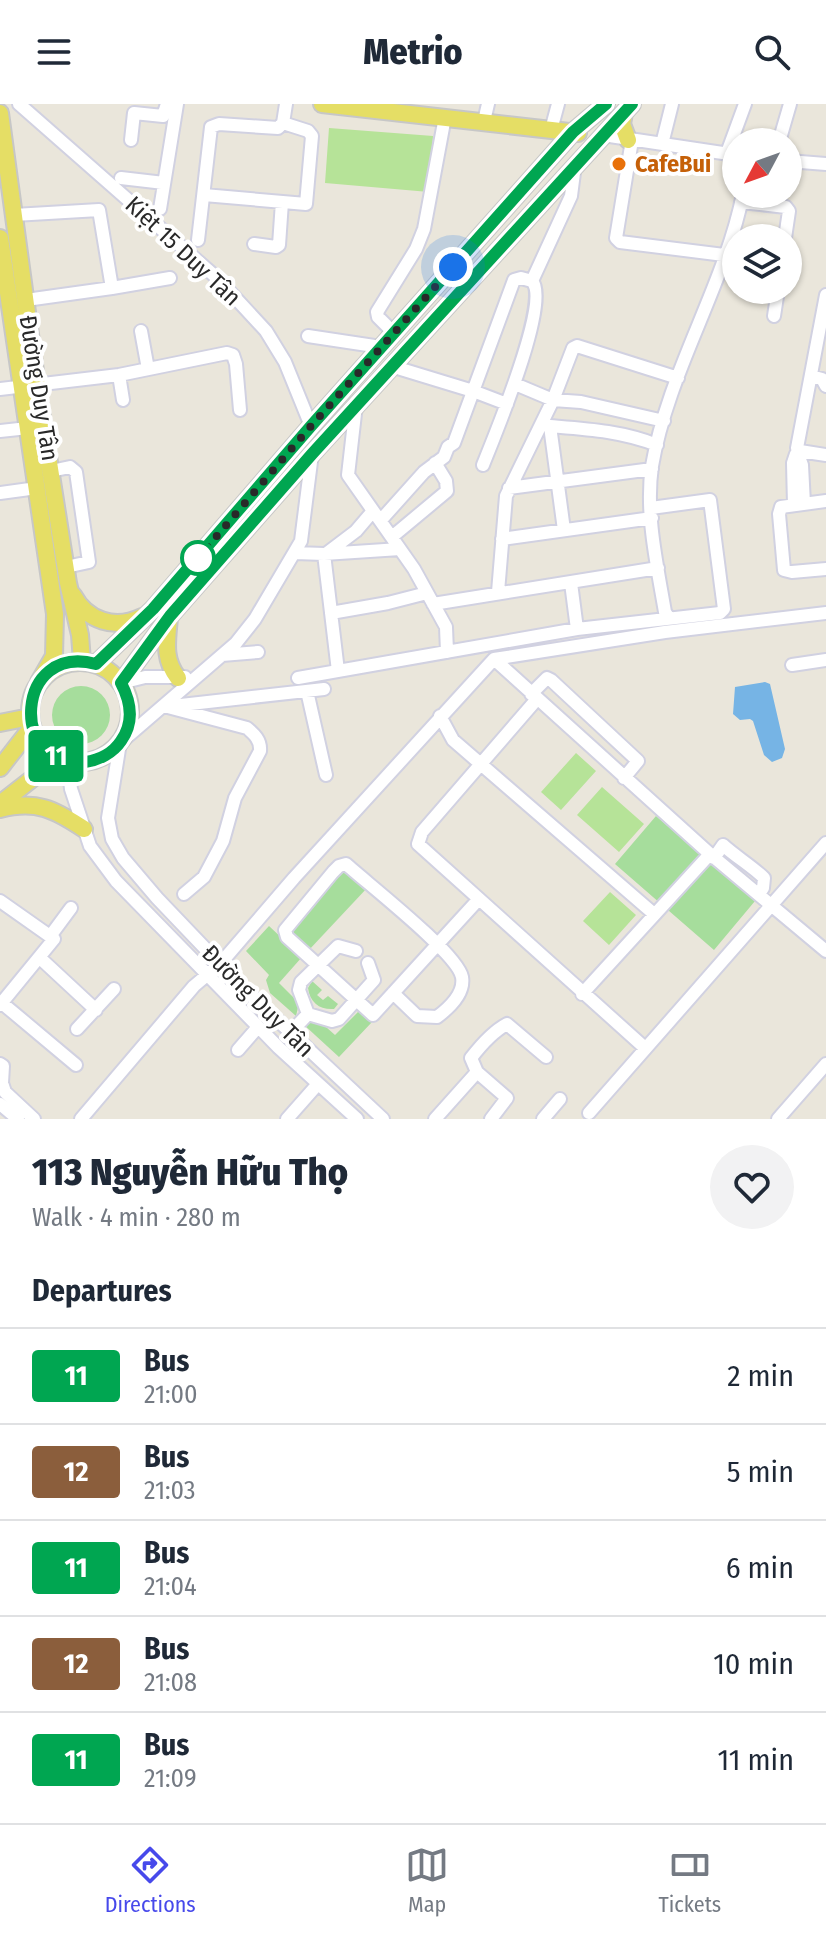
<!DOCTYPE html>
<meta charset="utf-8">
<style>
body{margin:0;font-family:"Fira Sans Condensed",sans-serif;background:#f2f2f3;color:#1f2937;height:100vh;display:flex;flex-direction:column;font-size:30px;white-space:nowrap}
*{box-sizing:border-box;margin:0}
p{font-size:26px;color:#747a83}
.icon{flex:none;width:44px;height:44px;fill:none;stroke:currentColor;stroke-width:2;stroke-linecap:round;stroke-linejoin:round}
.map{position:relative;height:1015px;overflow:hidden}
.side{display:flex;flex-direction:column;background:#fff;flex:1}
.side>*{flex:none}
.badge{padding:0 16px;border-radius:6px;font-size:28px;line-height:52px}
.needle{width:52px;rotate:229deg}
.buttons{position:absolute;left:722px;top:24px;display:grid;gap:16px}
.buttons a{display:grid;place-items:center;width:80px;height:80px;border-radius:50%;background:#fff;box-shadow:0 2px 6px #0004;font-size:40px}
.you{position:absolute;width:40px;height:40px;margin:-20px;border:6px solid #fff;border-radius:50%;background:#1a73e8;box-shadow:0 0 0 12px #1a73e833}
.map>.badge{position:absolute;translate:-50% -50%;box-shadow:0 0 0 4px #fff}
h2{padding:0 32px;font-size:30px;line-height:72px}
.round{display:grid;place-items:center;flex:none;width:84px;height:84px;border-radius:42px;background:#f2f2f3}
.summary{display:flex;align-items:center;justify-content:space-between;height:136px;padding:0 32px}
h1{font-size:38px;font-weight:800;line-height:60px}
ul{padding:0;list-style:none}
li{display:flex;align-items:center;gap:24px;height:96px;padding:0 32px;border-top:2px solid #e0e1e3}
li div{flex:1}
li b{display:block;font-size:30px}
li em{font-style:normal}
li .badge{min-width:88px;font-weight:700;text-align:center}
header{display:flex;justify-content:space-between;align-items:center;height:104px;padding:0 32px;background:#fff;font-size:36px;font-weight:800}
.dock{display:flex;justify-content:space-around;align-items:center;height:112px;border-top:2px solid #e0e1e3;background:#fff;font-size:22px;color:#747a83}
.dock a{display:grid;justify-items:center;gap:4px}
.dock .selected{color:#4749eb}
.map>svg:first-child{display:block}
.green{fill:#a6dd9c}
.pitch{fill:#b6e398}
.water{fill:#76b4e5}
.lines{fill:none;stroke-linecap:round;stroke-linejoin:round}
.minor-casing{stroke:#d1d1e1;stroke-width:16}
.major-casing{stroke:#c7c7c7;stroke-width:20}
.minor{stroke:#fff;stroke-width:12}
.major{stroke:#e5de65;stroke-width:16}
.line-casing{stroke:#fff;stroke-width:18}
.line{stroke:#00a651;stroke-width:12}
.walk{stroke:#292929;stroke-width:8;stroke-dasharray:0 14.4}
.food-dot{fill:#e8710a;stroke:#fff;stroke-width:3}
.stop-dot{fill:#fff;stroke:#00a651;stroke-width:4}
.labels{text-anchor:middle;stroke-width:8;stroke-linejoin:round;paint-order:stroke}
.food-label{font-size:24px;font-weight:bold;fill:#c56008;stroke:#fff;text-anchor:start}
.street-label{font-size:24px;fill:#292929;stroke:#fff}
</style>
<header><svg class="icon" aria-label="menu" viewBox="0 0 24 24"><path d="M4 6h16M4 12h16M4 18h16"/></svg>Metrio<svg class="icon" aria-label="search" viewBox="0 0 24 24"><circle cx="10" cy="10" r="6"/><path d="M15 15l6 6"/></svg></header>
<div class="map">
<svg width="826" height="1015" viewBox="0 0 826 1015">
<rect width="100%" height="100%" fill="#eae6db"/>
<path class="green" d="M52 611a29 29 0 1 1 58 0a29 29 0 1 1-58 0Z
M656,712L755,797L714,846L615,760Z
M345,764L368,783L308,847L290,830V823L338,768Z
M269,822L302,853L279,879L299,899L296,912L270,889L266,876L269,871L246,847Z
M312,877L322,886L317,891L323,896L328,892L338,900L334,905C320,906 310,899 308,884Z
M360,906L372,918L339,953L303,920L309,915H317L335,931Z"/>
<path class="pitch" d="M329,24L433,32L429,88L325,79Z
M576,649L596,667L561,706L541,688Z
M602,683L644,720L619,748L577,711Z
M610,788L636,811L609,841L583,817Z"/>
<path class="water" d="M765,578L770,580L785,645L782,654L772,658L764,651L753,617L750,615L740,616L733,610L735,583Z"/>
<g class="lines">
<defs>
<path id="minor" d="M19,0L217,174L266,227L285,258L311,322
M484,17L488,0
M551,26L558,0
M603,31L736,51
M131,36L134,9L163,12L167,0
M632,36L616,134L620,138L724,151
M779,38L790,0
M662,40L672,0
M727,49L745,0
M788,57L826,60
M121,74L164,79
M204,91L306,100L312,32L308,27L283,19
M741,98L786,103L789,107L785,134
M160,105L177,0
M14,111L99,106L112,184L26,196
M198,136L211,23L219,20L278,24L283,19L286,0
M254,140L276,143L279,141L282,98
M532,177L571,92L575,61
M112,184L170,174
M774,212L778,186
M141,227L148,265
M394,229L378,213L377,208L416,145L424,125L445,13
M308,232L381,243
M391,262L473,287L507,300
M119,271L123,296
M811,272L822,275L826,282
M515,280L553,296L581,298L664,317
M0,285L119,271L227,249L233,251L236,260L240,306
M356,301L348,371L414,465L446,523L447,548
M0,327L28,324
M797,344L826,191
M800,347L826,351
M312,350L301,437L255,515L236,539L120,639L108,714L112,735L123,754L157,794L241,882L383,1015
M798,350L802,361L804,400
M483,361C494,333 551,197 532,177
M51,367L70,363L76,368L89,458L66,463
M509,384L652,365
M0,389L37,384
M826,397L781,403L779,410L784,466L792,468L826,465
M794,401L793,359L796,350
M381,416L424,368L444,353L448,343L454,339L514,176L521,174L532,177
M564,426L550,322C586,325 622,327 657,341
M393,432L447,387L446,377L435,359
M502,435L652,414
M295,449L324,450L400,445
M327,449L356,427L373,407
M324,450L338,567
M571,479L577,525
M498,488L506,392L553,296L573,244L577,242L678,274
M433,500L658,464
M331,509L388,499L427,489
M669,514L665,508C657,461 645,409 652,362C668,268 724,183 743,90
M222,551L258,548
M494,555L710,750L826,847
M792,561L826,556
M298,574L577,525L720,509L724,505L710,396L651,404
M121,579L145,573H185
M307,587L326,671
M531,590L547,574L551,576L638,657L624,674
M537,595L422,728L418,740L645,944
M164,602L247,624C254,630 261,636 260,647L235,694L223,737L204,773L184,790
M172,602L324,585
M440,612L453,636L654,810
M68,657L71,685L90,742L116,777L278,943L357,1015
M714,754L723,741C736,753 752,762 764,774L763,784L759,790
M0,797L54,835L0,901
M51,831L71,804
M40,854L96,906
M393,889L417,912L437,913C449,904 465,890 462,873C457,849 368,780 346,760L339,762L333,768L285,826L287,833L373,911C408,873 443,834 478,796
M582,890L710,750
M2,899L76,961
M308,910L299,886L301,878L338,842L356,847
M77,925L114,885
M290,929L308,910L332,917L339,915L374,876L368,859
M238,946L258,923
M0,960L3,962L2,979L5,988L34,1015
M477,968L507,994L491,1015
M0,1000L18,1015
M589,1009L826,739
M81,1015L194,882L220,860L294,774L494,555L665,528L826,509
M287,1015L317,981
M435,1015L477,968L471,954C481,941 492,928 507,920L546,953
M543,1015L560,995
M778,1015L826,960"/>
<path id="major" d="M322,0L578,29
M0,9L37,282L68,479L80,531L82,557
M624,9L622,20L628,36
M0,134L55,510L54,552L39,578
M73,491C87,517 115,526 142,513
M169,514C167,537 163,555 178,574
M30 608a50 50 0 1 1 100 0a50 50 0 1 1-100 0Z
M96,560L153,505L311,322L573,28L606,0
M121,579L170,512L312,350L632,0
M0,619L30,613
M0,664L32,623
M0,700L42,667L57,653
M0,705C36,696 54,705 84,725"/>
</defs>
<use href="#minor" class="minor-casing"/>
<use href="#major" class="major-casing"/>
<use href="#minor" class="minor"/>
<use href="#major" class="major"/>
</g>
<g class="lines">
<defs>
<path id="line" d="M606,0L573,28L311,322L153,505L96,560C15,538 8,666 85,658C99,656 113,649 121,637C134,619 131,598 121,579L170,512L312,350L632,0"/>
</defs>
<use href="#line" class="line-casing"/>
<use href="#line" class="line"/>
<path class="walk" d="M198,454L311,322L453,163"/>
</g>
<circle class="food-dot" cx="619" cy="60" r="8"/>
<circle class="stop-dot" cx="198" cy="454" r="16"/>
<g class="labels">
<g class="food-label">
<text x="635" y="68">CafeBui</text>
</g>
<g class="street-label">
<text transform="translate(183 147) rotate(43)" y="8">Kiệt 15 Duy Tân</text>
<text transform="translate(39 284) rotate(81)" y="8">Đường Duy Tân</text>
<text transform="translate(258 897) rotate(45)" y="8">Đường Duy Tân</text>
</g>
</g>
</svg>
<div class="buttons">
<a><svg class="needle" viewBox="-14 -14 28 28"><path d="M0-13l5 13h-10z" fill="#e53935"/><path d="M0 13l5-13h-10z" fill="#747a83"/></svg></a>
<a><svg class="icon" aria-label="layers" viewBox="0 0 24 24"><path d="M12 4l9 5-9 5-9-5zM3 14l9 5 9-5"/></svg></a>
</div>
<div class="you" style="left:453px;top:163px"></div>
<b class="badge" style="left:56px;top:652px;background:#00a651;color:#fff">11</b>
</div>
<section class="side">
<div class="summary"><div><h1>113 Nguyễn Hữu Thọ</h1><p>Walk · 4 min · 280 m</p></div><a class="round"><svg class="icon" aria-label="heart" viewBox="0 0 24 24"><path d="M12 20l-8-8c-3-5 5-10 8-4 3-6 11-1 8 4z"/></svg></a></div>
<h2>Departures</h2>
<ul>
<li><span class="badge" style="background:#00a651;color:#fff">11</span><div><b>Bus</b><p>21:00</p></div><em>2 min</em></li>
<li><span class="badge" style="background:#8b5e3c;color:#fff">12</span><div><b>Bus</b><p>21:03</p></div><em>5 min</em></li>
<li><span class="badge" style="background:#00a651;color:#fff">11</span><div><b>Bus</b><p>21:04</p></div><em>6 min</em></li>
<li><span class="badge" style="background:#8b5e3c;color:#fff">12</span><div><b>Bus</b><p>21:08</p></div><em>10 min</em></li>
<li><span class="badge" style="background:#00a651;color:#fff">11</span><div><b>Bus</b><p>21:09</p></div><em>11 min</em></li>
</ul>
</section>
<nav class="dock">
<a class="selected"><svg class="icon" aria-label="directions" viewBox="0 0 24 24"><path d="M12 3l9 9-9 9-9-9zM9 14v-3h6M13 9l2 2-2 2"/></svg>Directions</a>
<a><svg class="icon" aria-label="map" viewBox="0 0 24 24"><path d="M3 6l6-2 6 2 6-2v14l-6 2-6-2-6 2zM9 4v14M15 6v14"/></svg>Map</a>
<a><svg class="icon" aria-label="tickets" viewBox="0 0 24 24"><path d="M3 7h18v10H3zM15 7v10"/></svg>Tickets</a>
</nav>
